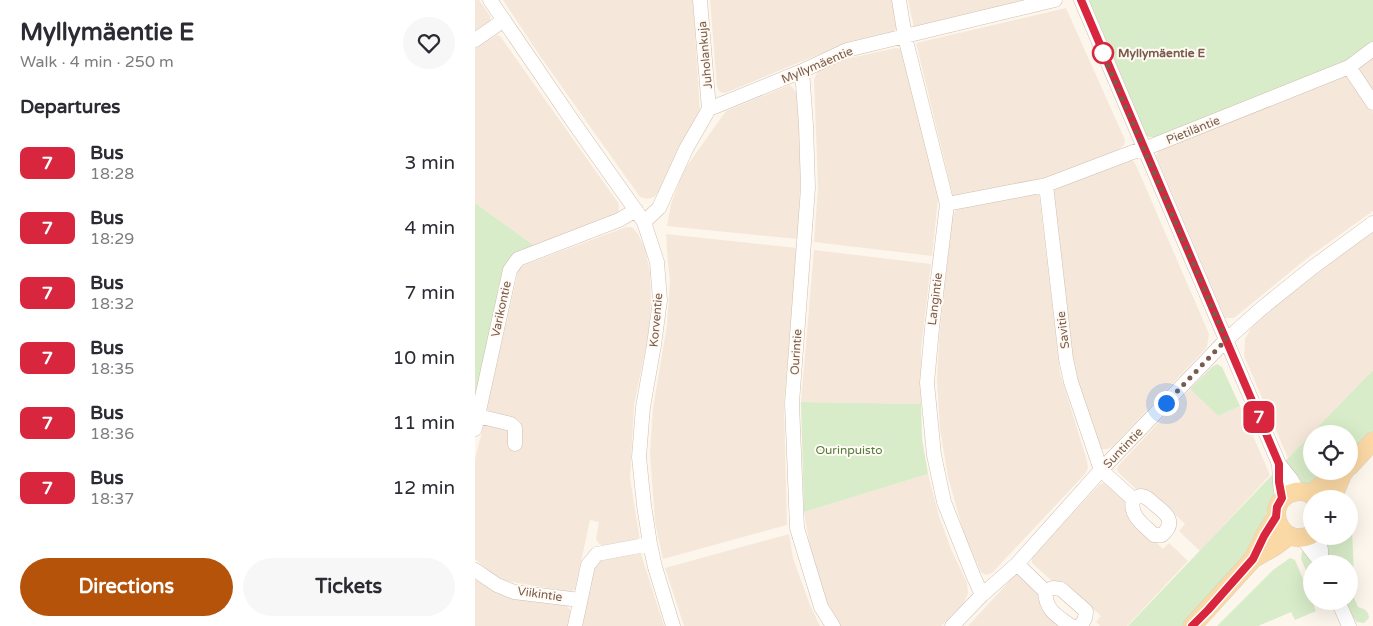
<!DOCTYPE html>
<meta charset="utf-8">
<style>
body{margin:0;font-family:"Varela Round",sans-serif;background:#f7f7f7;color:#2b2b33;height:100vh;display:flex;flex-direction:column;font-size:19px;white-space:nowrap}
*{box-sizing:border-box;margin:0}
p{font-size:16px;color:#7c7c81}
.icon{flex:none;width:28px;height:28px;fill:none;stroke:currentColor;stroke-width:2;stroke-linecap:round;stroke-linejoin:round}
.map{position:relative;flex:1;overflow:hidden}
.side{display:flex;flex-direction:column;background:#fff;width:475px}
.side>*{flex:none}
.badge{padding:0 10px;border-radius:8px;font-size:18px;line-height:32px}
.fabs{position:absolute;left:828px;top:425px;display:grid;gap:10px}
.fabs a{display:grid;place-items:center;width:55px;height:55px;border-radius:50%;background:#fff;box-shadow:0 5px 20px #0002;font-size:25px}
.you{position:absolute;width:25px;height:25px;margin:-12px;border:4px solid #fff;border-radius:50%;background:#1a73e8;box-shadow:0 0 0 8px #1a73e833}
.map>.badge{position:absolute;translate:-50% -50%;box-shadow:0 0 0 2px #fff}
h2{padding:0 20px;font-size:19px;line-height:45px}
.round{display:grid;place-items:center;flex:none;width:52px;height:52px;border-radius:26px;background:#f7f7f7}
.headline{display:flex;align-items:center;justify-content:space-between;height:85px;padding:0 20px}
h1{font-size:24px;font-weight:700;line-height:38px}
.primary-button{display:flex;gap:10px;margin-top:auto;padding:10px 20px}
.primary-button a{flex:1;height:58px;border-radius:30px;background:#b45309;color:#fff;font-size:20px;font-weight:700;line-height:58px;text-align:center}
.primary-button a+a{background:#f7f7f7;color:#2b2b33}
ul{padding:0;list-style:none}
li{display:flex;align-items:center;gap:15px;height:65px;padding:0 20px}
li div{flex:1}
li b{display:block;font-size:19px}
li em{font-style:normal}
li .badge{min-width:55px;font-weight:700;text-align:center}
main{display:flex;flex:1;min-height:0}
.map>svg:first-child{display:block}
.residential{fill:#f5e8da}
.green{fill:#d8ecc9}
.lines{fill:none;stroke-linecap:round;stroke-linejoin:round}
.minor-casing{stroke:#d1beb0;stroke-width:15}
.major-casing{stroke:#dad1cd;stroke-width:19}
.minor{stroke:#fff;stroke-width:14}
.major{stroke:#fbd9a5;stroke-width:18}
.line-casing{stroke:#fff;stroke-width:11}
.line{stroke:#d7263d;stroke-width:8}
.walk{stroke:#7a5c4d;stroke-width:5;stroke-dasharray:0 9}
.stop-dot{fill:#fff;stroke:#d7263d;stroke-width:2.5}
.labels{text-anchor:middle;stroke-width:4;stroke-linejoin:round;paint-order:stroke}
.stop-label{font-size:12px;font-weight:bold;fill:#7a5c4d;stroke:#fffaf3;text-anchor:start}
.street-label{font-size:12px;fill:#7a5c4d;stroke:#fffaf3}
.park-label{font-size:12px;fill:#537a41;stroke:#fffaf3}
</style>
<main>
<section class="side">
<div class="headline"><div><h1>Myllymäentie E</h1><p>Walk · 4 min · 250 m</p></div><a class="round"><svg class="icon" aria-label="heart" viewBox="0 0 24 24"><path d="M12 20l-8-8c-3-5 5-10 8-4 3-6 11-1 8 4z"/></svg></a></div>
<h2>Departures</h2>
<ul>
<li><span class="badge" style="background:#d7263d;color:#fff">7</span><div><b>Bus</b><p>18:28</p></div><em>3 min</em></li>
<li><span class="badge" style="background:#d7263d;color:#fff">7</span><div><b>Bus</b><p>18:29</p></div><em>4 min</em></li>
<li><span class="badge" style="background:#d7263d;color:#fff">7</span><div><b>Bus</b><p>18:32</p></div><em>7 min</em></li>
<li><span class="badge" style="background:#d7263d;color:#fff">7</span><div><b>Bus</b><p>18:35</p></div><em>10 min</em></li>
<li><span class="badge" style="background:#d7263d;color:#fff">7</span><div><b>Bus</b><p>18:36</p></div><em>11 min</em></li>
<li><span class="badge" style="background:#d7263d;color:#fff">7</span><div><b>Bus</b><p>18:37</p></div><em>12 min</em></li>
</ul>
<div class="primary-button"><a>Directions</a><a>Tickets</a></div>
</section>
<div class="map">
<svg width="898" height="626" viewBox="0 0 898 626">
<rect width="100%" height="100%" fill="#fdf6ec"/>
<path class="residential" d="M0,0H4L15,16V21L13,25L0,34Z
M28,0H218L225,112L223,120L202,152L184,192L179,197L172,199L165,197L65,56Z
M235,0H418L422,29L417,32L377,41L250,93L245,92L242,87Z
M433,0H555L439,28Z
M591,8L650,140L649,145L643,150L574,177L478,196L441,43Z
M22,35L25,36L144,204V209L142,215L61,247L0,203V49Z
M421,48L427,49L431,54L463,199L457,256L339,242L343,186L339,80L342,73L346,68L366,60Z
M898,58V97L881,71Z
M874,75L898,113V211L831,259L759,318H750L681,156L684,149L779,110Z
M315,85L323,94L326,162L323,239L192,226L196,204L209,170L251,111Z
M653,160L658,161L661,165L734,334L732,347L637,447L632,449H626L623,445L598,368L578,187Z
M564,193L585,373L612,461L613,468L610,474L517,573L511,575L506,572L489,534L473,477L465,429L462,380L464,339L477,218L480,211L485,208Z
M151,227H157L163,234L170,249L175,272L176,304L174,332L159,405L155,478L165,541L130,546L124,544L121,539L124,522L115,520L100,589L95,592L25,580L0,559V459L9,424L43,431L46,422L11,412L44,267Z
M898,232V370L813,458L769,356L770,339L778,325L852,264Z
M191,234L322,248L309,405L312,525L188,559L180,522L175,454L178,408L192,325L195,280L193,264Z
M339,250L456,264L446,349V404L326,402Z
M715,389L743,416L765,406L795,475L725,551L704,531L710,524L674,490L664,492L643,472L642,469L643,466Z
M453,474L464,516L476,549L492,583L493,594L488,604L466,626H364L344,586L337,559L329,512Z
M628,483L631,484L652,503L651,513L688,549L694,543L713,561L652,626H625L621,622L626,616L589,581L578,582L557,563V557L625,484Z
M314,534L318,558L335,605L345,626H209L190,568Z
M166,554L189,626H106L118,569L127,558Z
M543,573L567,594L565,605L587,626H493L541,574Z
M0,576L22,593L85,603L92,606L95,610L96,613L93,626H0Z"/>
<path class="green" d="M614,0H898V44L870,63L681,137H674L670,134L618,15Z
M0,203L61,247L35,261L0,417Z
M742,364L747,367L765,406L743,416L715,389L737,367Z
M898,370V434L874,458V434H836Z
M326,402L446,404L447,439L453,474L329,512Z
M836,434V471H860L845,486L802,485L773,565L713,626H653Z
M874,503L876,506L879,576L877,593L883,607L889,609L893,613L894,618L889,623L882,622L878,617L871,601H874V564H855L843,537L874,536Z
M829,549L840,564H836V582L826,559L827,551Z
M815,558L820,560L836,598V601H837L841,611L820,620L816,612L783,626H742L798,570Z"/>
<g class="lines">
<defs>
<path id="minor" d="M15,0L99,123L169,222L182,262L185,300L179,345L168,407L164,457L169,505L175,544L180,567L198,626
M225,0L234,109
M424,0L430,37L472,204L457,328L452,383L459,455L469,502L498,575L507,595
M606,0L804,464L816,479L823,491
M0,40L29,20
M874,67L898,103
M327,71L331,125L333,188L317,403L322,528L346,607L358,626
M571,185L591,359L596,382L626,470L658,499C654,516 668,524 679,535H687C702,522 691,513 679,504C675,500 671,496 665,496C663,497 660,498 658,499
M472,204L571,185L658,152L669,149L874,67L898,49
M169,222L184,208L211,149L234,109L327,71L372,50L580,0
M3,416L36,424L40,428V444
M0,429L35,270L43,259L144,220L161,210
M804,464L805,483L807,498
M843,536L846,550V560
M827,538L847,564
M542,564L570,591C571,611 581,615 596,626
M0,570L22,585L39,592L105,600
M570,591L578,588L586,589L611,611C611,617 610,622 604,626
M863,601L874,626
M100,626L113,565L122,554L175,544
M477,626L507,595L542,564L626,470L751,340L787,308L838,267L898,223"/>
<path id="major" d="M874,467L898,441
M836,494L845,486L870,471
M857,499L869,471
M836,535C802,550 787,499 820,492C829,490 835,493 841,499
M778,559L799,547L814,536
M717,626L778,559L789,536L801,517"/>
</defs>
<use href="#minor" class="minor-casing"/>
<use href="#major" class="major-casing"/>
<use href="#minor" class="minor"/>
<use href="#major" class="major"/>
</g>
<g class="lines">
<defs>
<path id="line" d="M606,0L804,464V482L807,498L802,507L801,517L789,536L778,559L733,610L717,626"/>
</defs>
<use href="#line" class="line-casing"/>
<use href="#line" class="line"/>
<path class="walk" d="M628,53L625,47L751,340L691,403"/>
</g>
<circle class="stop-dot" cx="628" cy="53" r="10"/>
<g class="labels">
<g class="stop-label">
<text x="643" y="57">Myllymäentie E</text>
</g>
<g class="street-label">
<text transform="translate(230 55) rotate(-95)" y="4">Juholankuja</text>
<text transform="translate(342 65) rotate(-23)" y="4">Myllymäentie</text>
<text transform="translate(718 130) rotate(-22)" y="4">Pietiläntie</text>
<text transform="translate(460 299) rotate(-83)" y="4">Langintie</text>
<text transform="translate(26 309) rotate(-78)" y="4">Varikontie</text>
<text transform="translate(181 320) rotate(-85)" y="4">Korventie</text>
<text transform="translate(588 330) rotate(-97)" y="4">Savitie</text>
<text transform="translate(321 352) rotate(-86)" y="4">Ourintie</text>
<text transform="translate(648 448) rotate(-46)" y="4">Suntintie</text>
<text transform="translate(65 594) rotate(8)" y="4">Viikintie</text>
</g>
<g class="park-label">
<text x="374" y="454">Ourinpuisto</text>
</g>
</g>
</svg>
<div class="fabs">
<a><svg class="icon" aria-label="locate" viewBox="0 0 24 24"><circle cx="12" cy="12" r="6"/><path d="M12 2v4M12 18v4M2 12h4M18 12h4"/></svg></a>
<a>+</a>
<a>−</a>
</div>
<div class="you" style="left:691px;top:403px"></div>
<b class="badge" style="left:784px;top:417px;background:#d7263d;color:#fff">7</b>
</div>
</main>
